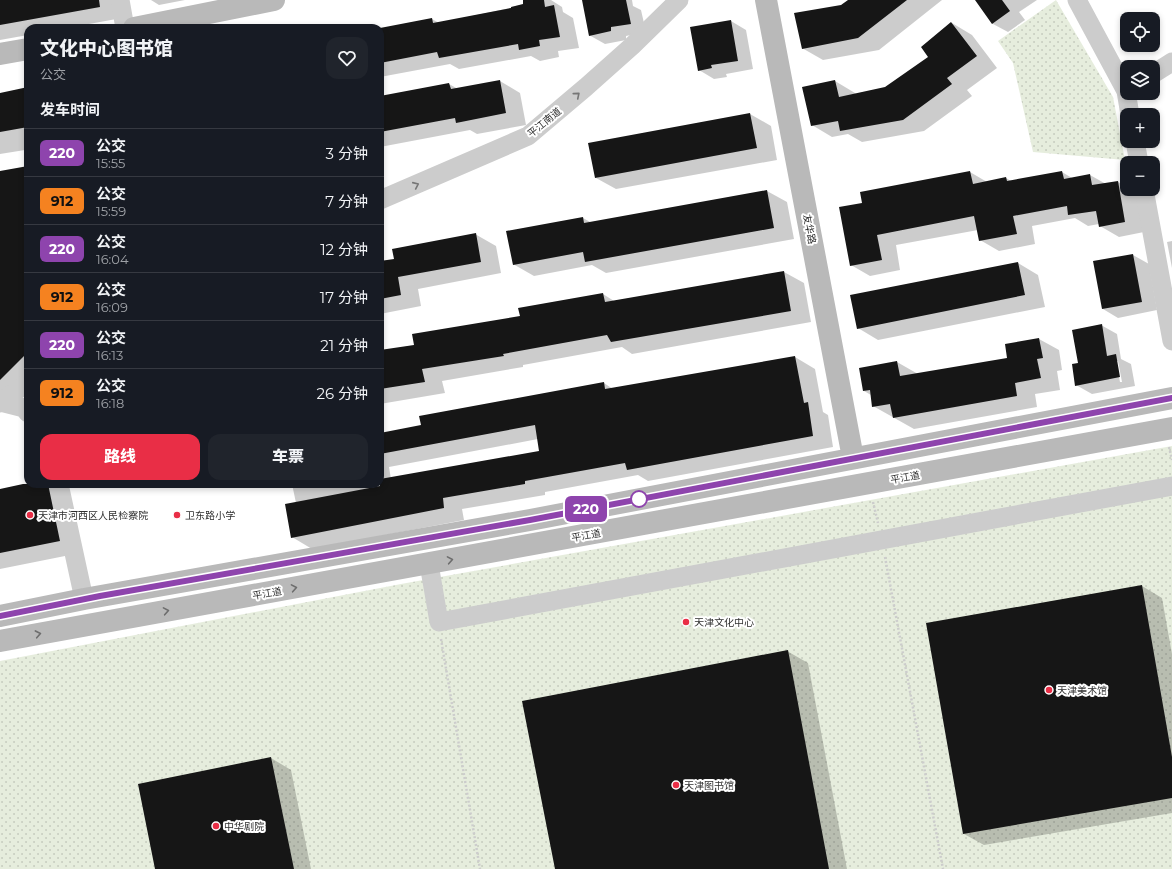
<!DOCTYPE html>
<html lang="zh">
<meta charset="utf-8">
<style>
body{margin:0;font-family:Montserrat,"Noto Sans SC",sans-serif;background:#20242c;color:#f1f3f6;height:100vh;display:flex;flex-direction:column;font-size:15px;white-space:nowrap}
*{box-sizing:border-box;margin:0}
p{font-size:13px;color:#9ea1a6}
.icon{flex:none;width:22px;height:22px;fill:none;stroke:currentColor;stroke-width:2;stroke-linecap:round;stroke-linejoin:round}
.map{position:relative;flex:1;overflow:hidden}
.sheet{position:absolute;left:24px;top:24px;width:360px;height:464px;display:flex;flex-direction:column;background:#171b24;border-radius:12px;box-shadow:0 2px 6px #0003}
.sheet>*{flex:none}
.badge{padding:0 8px;border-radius:6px;font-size:14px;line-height:26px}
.controls{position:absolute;left:1120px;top:12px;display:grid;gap:8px}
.controls a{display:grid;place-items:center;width:40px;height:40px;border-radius:8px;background:#171b24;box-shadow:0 2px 6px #0003;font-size:20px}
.map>.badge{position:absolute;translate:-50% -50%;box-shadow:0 0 0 2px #fff}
h2{padding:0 16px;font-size:15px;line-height:36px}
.round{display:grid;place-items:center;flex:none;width:42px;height:42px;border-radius:12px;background:#20242c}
.head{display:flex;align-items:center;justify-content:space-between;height:68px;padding:0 16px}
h1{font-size:19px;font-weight:800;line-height:30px}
.cta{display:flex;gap:8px;margin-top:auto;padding:8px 16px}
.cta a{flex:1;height:46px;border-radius:12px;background:#e92e46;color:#fff;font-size:16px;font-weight:800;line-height:46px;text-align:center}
.cta a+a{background:#20242c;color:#f1f3f6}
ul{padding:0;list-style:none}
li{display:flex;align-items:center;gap:12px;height:48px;padding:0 16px;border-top:1px solid #363941}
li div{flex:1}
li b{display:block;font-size:15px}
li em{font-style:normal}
li .badge{min-width:44px;font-weight:700;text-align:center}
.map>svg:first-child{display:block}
.park{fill:url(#park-dots)}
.shadow{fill:#0003;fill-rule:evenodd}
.building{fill:#161616}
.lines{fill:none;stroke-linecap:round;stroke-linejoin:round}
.path{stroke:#ccc;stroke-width:2.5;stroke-dasharray:2 2;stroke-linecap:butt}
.street{stroke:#ccc;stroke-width:19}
.secondary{stroke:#b9b9b9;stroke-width:22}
.oneway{stroke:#767676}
.oneway2{stroke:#6d6d6d}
.line-casing{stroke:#fff;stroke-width:9}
.line{stroke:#8e44ad;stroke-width:6}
.stop-dot{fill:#fff;stroke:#8e44ad;stroke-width:2}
.poi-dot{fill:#e92e46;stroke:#fff;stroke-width:1.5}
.labels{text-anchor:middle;stroke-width:4;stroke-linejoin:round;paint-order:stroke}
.street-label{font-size:10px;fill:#2f2f2f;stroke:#fff}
.poi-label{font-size:10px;fill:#2f2f2f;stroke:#fff;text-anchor:start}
</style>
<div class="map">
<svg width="1172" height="869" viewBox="0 0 1172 869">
<defs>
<pattern id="park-dots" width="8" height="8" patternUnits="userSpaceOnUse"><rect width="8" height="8" fill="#e6eddd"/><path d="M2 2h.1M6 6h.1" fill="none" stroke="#c6ccbe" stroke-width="1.8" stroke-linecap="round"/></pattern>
</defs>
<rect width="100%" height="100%" fill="#fff"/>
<path class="park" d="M1056,0L1113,97L1125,160L1033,152L1013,63L998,41Z
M1172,446V869H0V661L401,584Z"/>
<path class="shadow" d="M0,0H119L122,18L67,28H28V35L0,40Z
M151,0H185L159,5Z
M524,0H551L562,7L563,12L573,18L579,48L558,51L559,57L540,61L531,56L459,69L450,64L380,77V29L432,19L439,23L524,5Z
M583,0H632L633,6L641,10L646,32L626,36V40L605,44L589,35Z
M849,0H942L879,50L823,60L802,48L841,6Z
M976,0H1037L1019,12L1025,20L1008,32L993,24Z
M731,21L746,30L753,69L726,74L727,77L714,79L699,70Z
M952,23L972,35L997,68L967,90L972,96L924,131L862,142L848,134L832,137L812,125L835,81L855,93L856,94L885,88L930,57Z
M500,81L520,93L526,125L477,134L470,130L380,147V97L449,84L458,89Z
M28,88V141L24,142L25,150L0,154V104Z
M750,114L771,126L777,160L616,189L596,178Z
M28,167V384L0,412V172Z
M970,172L987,182L1006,178L1011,181L1062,172L1072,178L1090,175L1106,184L1118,182L1127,187V189H1130L1137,193L1144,232L1119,237L1100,226L1099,224L1088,226L1075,218L1032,226L1035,244L999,251L980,240L978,230L896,245L900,270L870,276L851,265L863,204Z
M767,191L787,202L794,239L606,273L592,265L534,276L513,264L508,232L583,218L592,223Z
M475,234L496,246L501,273L418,289L421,306L380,314V262L395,260Z
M1172,241V268L1167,242Z
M1133,255L1149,264L1157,310L1118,318L1103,309L1094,262Z
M1018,263L1038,275L1045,307L878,340L858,328Z
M784,272L804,283L811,322L632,354L622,347L523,365V367L442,381L445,393L380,404V351L416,345L603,294L614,301Z
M1101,325L1117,334L1121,359L1131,364L1135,386L1092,394L1076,385L1079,364ZM1116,361H1118L1122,382H1120Z
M1039,339L1059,350L1062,370L1057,371L1060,390L1035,394L1037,407L914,429L873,406L871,395L864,391L897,362L918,374L1008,359Z
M795,357L815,369L823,412L828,415L833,447L648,481L638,475L545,492V495L462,509L464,520L312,549L292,537L296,503L292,484H380V434L422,426L604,383L613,389ZM538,439L541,452L391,479L389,467Z
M28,484H57L80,553L0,569V490Z
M1142,586L1162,598L1172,654V813L984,845L964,834Z
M787,651L808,663L847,869H556Z
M271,758L291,770L311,869H157Z"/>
<path class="building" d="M0,0H99L100,7L0,25Z
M523,0H544L545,7L554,5L560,37L539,40L540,46L519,50L518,44L439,58L437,52L380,63V28L432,18L433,23L511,8V7L523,4Z
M582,0H626L631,24L611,27V31L589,36Z
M848,0H907L858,38L802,49L794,13L841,5Z
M975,0H1002L1010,11L992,24Z
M731,20L738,61L711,65L712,68L698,71L690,27Z
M951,22L977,56L947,78L952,84L903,120L840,131L838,121L811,126L802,87L835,80L839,97L885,87L928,57L921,47Z
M500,80L506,113L456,123L455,118L380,132V96L449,83L451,89Z
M28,87V127L0,132V93Z
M750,113L757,148L595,178L588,143Z
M28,166V352L0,380V171Z
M970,171L973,184L1006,177L1007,181L1062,171L1064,179L1090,174L1092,185L1118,181L1125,222L1099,227L1096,211L1068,215L1067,206L1013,216L1017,234L979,241L974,216L877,235L882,260L850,266L839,207L862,203L860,192Z
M767,190L774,228L585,262L583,252L513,265L506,231L583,217L584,223Z
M476,233L481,262L398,277L401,295L380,299V261L394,259L392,249Z
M1133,254L1142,302L1102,309L1093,261Z
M1018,262L1025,295L857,329L850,295Z
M784,271L791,311L611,342L607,335L503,354L504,356L422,369L425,382L380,389V350L414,345L412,334L520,316L518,308L603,293L605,302Z
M1102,324L1107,356L1116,354L1120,377L1075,386L1072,364L1078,363L1072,330Z
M1039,338L1043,358L1037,359L1041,378L1015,383L1017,396L893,418L890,404L872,407L870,390L863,391L859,368L897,361L900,376L1007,358L1005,344Z
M795,356L804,403L808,402L813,436L627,470L625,463L525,481V484L443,498L444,508L291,538L285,504L380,486V479L539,451L535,425L380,454V433L421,425L419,416L604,382L605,389Z
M23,484H48L60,541L0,553V489Z
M1142,585L1172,757V798L963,834L926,623Z
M788,650L829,869H555L522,701Z
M271,757L294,869H155L138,784Z"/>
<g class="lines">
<path class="path" d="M1169,447L1172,460
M873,502L878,523
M885,557L943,869
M441,639L480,869"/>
<path class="street" d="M120,0L125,28
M1077,0L1126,91L1130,115
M1153,74L1172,62
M1135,141L1139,163
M1144,189L1172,341
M380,200L528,136L586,87L632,46L679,0
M0,402L24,408L28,413
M0,403L28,382
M59,484L84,599
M429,564L439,622L1172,486"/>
<path class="secondary" d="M766,0L853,458
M134,28L274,0
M0,54L28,49
M0,616L84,599L530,520L1172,398
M0,641L1172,428"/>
</g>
<defs><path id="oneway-chevron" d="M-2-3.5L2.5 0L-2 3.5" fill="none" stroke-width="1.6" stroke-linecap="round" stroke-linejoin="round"/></defs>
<g class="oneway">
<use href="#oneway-chevron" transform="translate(577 95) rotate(-40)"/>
<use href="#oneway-chevron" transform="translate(416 185) rotate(-24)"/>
</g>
<g class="oneway2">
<use href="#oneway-chevron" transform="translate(450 560) rotate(-10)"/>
<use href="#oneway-chevron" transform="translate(294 588) rotate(-10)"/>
<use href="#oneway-chevron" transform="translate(166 611) rotate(-10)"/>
<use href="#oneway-chevron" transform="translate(38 634) rotate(-11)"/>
</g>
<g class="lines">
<defs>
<path id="line" d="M0,616L100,596L530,520L1172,398"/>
</defs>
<use href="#line" class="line-casing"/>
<use href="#line" class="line"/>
</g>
<circle class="stop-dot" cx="639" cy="499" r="8"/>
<g class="poi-dot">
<circle cx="30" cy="515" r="4"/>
<circle cx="177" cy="515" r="4"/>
<circle cx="686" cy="622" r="4"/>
<circle cx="1049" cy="690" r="4"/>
<circle cx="676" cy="785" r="4"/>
<circle cx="216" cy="826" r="4"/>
</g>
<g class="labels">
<g class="street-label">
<text transform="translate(544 122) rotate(-39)" y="4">平江南道</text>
<text transform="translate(810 229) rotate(79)" y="4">友华路</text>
<text transform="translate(905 477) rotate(-10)" y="4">平江道</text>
<text transform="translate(586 535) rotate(-10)" y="4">平江道</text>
<text transform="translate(267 593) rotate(-10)" y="4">平江道</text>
</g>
<g class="poi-label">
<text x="38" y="519">天津市河西区人民检察院</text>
<text x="185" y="519">卫东路小学</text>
<text x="694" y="626">天津文化中心</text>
<text x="1057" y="694">天津美术馆</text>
<text x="684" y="789">天津图书馆</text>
<text x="224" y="830">中华剧院</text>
</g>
</g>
</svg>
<div class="controls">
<a><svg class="icon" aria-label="locate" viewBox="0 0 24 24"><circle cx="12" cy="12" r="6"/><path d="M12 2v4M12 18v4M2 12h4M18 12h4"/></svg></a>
<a><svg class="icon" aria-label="layers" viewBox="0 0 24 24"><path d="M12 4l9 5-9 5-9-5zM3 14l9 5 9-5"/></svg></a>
<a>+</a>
<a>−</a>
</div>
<b class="badge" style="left:586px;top:509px;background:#8e44ad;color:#fff">220</b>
<section class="sheet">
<div class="head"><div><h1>文化中心图书馆</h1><p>公交</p></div><a class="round"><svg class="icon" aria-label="heart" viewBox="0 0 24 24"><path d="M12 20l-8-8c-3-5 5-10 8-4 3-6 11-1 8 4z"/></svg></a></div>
<h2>发车时间</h2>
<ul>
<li><span class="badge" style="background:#8e44ad;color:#fff">220</span><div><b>公交</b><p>15:55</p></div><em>3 分钟</em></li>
<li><span class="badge" style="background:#f58220;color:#111">912</span><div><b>公交</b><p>15:59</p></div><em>7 分钟</em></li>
<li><span class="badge" style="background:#8e44ad;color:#fff">220</span><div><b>公交</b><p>16:04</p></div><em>12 分钟</em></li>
<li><span class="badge" style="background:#f58220;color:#111">912</span><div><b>公交</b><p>16:09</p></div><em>17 分钟</em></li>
<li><span class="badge" style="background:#8e44ad;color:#fff">220</span><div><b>公交</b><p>16:13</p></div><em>21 分钟</em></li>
<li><span class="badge" style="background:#f58220;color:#111">912</span><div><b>公交</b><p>16:18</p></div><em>26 分钟</em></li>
</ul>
<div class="cta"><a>路线</a><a>车票</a></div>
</section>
</div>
